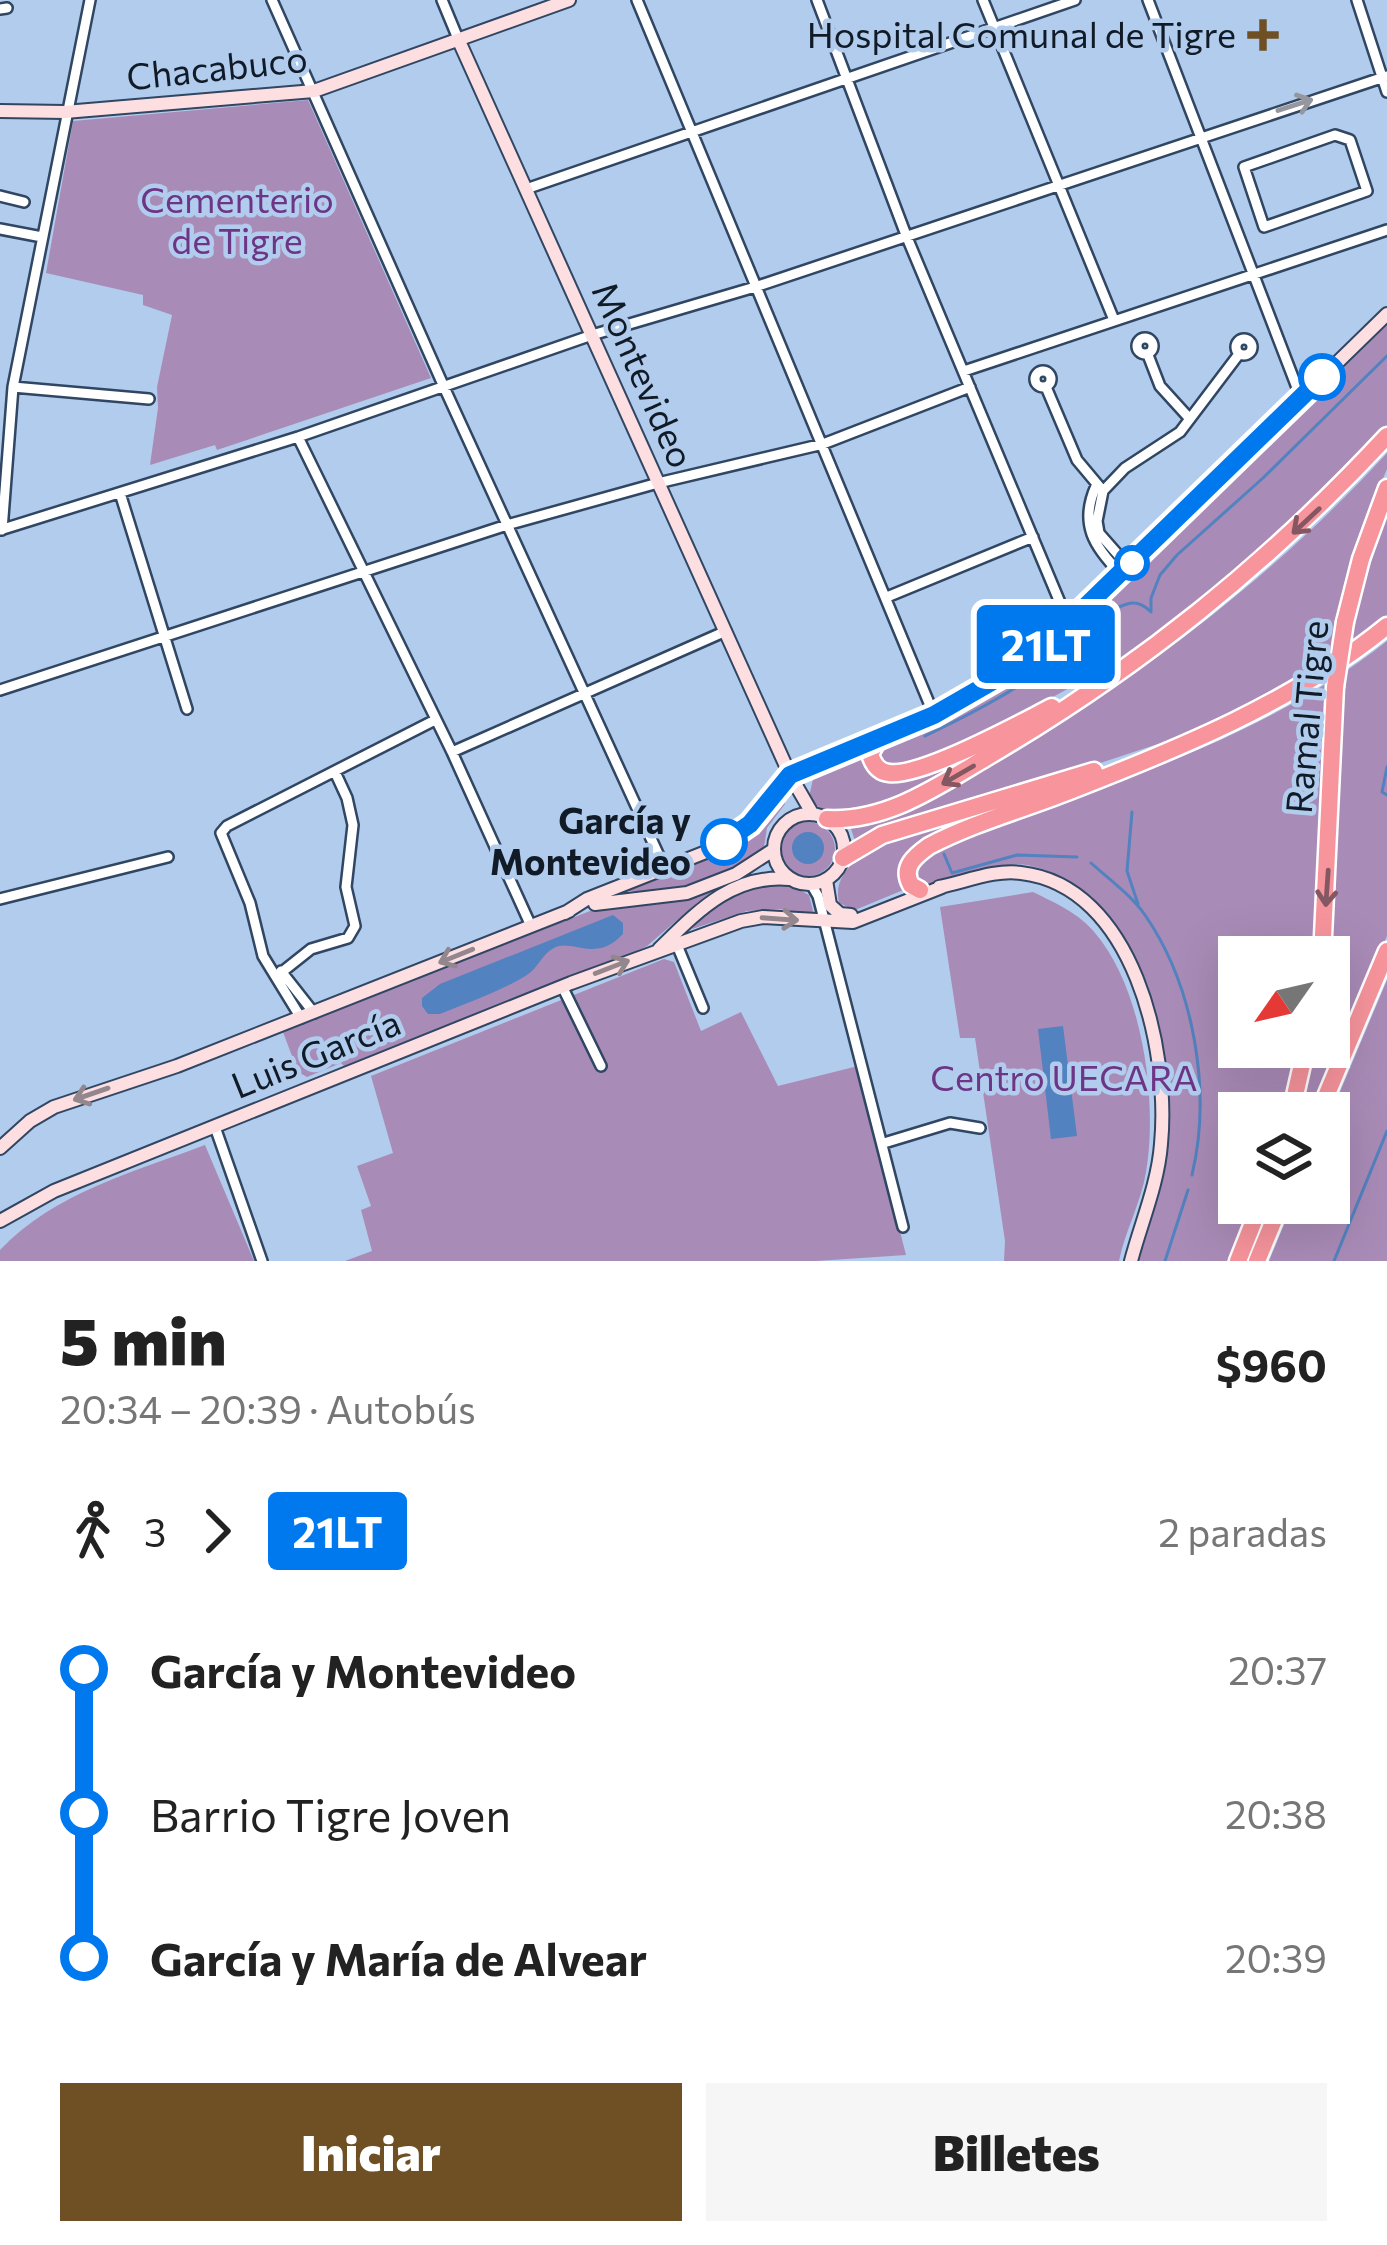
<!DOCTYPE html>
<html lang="es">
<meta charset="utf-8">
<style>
body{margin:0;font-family:Commissioner,sans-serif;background:#f6f6f6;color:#222;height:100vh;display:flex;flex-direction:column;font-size:45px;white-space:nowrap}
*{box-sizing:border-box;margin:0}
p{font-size:39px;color:#767676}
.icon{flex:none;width:66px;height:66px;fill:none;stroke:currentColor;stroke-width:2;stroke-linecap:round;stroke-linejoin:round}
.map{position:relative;height:1261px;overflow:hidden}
.details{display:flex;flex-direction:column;background:#fff;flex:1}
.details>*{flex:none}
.badge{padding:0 24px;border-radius:9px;font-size:42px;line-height:78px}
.needle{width:78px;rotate:236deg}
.buttons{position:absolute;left:1218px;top:936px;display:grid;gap:24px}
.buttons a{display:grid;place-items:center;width:132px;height:132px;border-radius:0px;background:#fff;box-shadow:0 12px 48px #0002;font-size:60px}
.map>.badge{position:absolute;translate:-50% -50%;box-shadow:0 0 0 6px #fff}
.legs{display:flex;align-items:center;gap:18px;height:132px;padding:0 60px;font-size:39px}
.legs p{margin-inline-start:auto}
.headline{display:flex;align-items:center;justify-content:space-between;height:204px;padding:0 60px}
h1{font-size:66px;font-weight:800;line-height:90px}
.cta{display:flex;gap:24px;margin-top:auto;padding:24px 60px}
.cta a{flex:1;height:138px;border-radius:0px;background:#6e5024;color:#fff;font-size:48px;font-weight:800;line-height:138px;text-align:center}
.cta a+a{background:#f6f6f6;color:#222}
ul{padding:0 60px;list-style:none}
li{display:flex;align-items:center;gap:42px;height:144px;font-size:45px}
li i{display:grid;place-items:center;width:18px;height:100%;margin:0 15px;background:currentColor}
li i::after{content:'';width:30px;height:30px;margin:-15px;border:9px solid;border-radius:50%;background:#fff}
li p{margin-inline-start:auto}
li:first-child i{background:linear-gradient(#0000 50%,currentColor 0)}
li:last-child i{background:linear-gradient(currentColor 50%,#0000 0)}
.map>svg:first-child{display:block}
.green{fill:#a98bb7}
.water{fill:#5282bf}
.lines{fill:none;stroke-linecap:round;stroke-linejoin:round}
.stream{stroke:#5282bf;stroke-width:3}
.street-casing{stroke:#304662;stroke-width:14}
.secondary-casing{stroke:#304662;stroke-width:16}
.highway-casing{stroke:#fff;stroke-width:21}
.street{stroke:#fff;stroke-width:9}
.secondary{stroke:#fddfe1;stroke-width:12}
.highway{stroke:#f7949c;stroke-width:16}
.highway-bridge-casing{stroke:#fff;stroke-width:21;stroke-linecap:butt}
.highway-bridge{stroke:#f7949c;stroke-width:16}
.oneway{stroke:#94989e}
.oneway2{stroke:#845862}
.oneway3{stroke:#93878d}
.line-1-casing{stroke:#fff;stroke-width:27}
.line-1{stroke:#0079ef;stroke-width:18}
.poi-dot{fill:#6e5024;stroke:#b1cced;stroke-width:4.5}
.stop-1-dot{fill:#fff;stroke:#0079ef;stroke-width:6}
.labels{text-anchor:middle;stroke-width:9;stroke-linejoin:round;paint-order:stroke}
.poi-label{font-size:36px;fill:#111b27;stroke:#b1cced;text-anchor:end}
.street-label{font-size:36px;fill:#111b27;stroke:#b1cced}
.park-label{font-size:36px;fill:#6d3585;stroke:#b1cced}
.stop-label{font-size:36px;font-weight:bold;fill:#111b27;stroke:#b1cced;text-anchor:end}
</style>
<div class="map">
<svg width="1387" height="1261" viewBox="0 0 1387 1261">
<rect width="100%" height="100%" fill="#b1cced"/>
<path class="green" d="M308,100L431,378L217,450L215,445L150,465L158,408L157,387L172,315L143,305V295L46,273L73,121Z
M1387,325V426C1329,492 1264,556 1194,609C1105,675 1006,723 905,768L892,769L877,762L878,750L885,746L1004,684L1052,648Z
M1387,453V469L1359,535L1338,626L1353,622L1387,510V620L1329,664L1197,731L856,844L850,826H864C1062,736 1240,613 1387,453Z
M1387,641V936L1313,1113H1301L1316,1047H1329L1338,790L1326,695L1313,957H1239V1047H1299L1283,1113H1239V1203H1253L1227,1261H1138C1150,1220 1166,1179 1169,1136C1176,1042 1135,887 1027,865C1003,860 953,879 928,885H917L910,868L935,849C1088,790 1256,745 1387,641Z
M996,739C962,766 844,849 809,797L813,779L868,752L876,774Z
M782,795L785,804L767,828L764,847C728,880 672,893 624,891L731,844Z
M1008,805L921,848L908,888L855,910L839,903C825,840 964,818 1008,805Z
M781 849a27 27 0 1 1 54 0a27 27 0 1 1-54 0Z
M734,881L698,902L647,946L607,965L347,1069L341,1063L307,1077L298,1072L283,1032L590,911L688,898Z
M789,884L809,895L814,915L780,909L747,911L692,929C719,896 748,886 789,884Z
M1033,892C1055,903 1079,913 1095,933C1143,989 1158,1102 1146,1172C1141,1203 1125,1231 1119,1261H1004L1005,1241L975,1038H960L940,907Z
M664,959L674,962L701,1031L741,1012L778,1086L858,1066L906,1255L816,1261H345L372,1251L361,1210L371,1206L357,1166L393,1153L371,1076Z
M1387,980V1261H1269L1293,1203H1329V1118Z
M205,1145L254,1261H0V1250C54,1193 134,1172 205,1145Z"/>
<path class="water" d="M792 848a16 16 0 1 1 32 0a16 16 0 1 1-32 0Z
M613,915L623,923V934C595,964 572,938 554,948C542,954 538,968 527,975C501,991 469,1002 440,1014H428L422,1006V998L440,984Z
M1063,1026L1077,1136L1051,1139L1038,1029Z"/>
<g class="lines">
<path class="stream" d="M925,736C973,713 1019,689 1061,656C1081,641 1102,611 1127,604C1137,601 1144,605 1151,612V598L1160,575L1177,555L1263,478L1387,356
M1387,767L1382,792L1387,795
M1132,812L1127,871L1138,904
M944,854L952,873L1017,855L1077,857
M1091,863C1109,879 1131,895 1145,915C1194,986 1212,1091 1192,1175
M1165,1261L1188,1190
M1334,1261L1387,1131"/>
<defs>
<path id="street" d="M272,0L444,387L665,869
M442,0L459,41
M637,0L934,715
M817,0L906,235L1069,624
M983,0L1114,320
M1148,0L1301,398
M1357,0L1387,92
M0,9L7,8
M1335,135L1350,140L1367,191L1264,227L1244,167Z
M526,189L1075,0
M0,196L24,202
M0,229L42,237
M1137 346a8 8 0 1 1 16 0a8 8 0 1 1-16 0Z
M1236 347a8 8 0 1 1 16 0a8 8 0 1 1-16 0Z
M1148,355L1160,386L1190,419
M1035 379a8 8 0 1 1 16 0a8 8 0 1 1-16 0Z
M964,371L1387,230
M13,387L149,399
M1046,387L1077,460L1103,491
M298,437L452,752L531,926
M1096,486C1079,524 1094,547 1121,574
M120,493L187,709
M0,530L298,437L592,335L755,287L1387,76
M2,530L13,387L90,0
M1128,566L1099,533L1097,521L1103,491L1125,468L1180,432L1239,354
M887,597L1033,537
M0,690L507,525L658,483L823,444L970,387
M452,752L726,631
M811,884L818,896L903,1227
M0,899L168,857
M677,945L703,1008
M281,971L314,1013
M277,976L311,949L348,938L355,926L346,887L353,825L347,798L335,772
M562,986L601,1066
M301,1018L263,956L250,903L221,833L227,826L435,720
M215,1127L262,1261
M884,1143L950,1123L980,1128"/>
<path id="secondary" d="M459,41L790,775L812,813
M0,111L65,112L314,91L569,0
M774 849a35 35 0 1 1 70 0a35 35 0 1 1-70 0Z
M826,880L830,905L840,914L851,915
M939,887C965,882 995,869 1021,873C1134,886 1170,1051 1161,1144C1158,1184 1141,1223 1131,1261
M595,904L687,893L736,874L773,850
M565,913L587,899L711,850L750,824L790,775L878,740L970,696L1022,663L1069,624L1387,314
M659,949C697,912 732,874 789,879
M0,1148L30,1121L54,1107L177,1066L569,911
M0,1221L54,1191L571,983L741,921L763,917L853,922L942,887"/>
<path id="highway" d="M1345,622L1361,559L1387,488
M878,740L870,754C873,764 878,772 889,773C922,777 1020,723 1052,707
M827,819C887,822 938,786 987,757C1139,668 1267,565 1387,436
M843,858L882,835L1094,771
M920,890L911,885C901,867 915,856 929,846C973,823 1021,810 1067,792C1178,749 1294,702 1387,626
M1322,957L1335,687
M1291,1113L1306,1047
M1319,1113L1387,951
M1238,1261L1261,1203
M1257,1261L1281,1203"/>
</defs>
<use href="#street" class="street-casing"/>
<use href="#secondary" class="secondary-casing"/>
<use href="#highway" class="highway-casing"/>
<use href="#street" class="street"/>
<use href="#secondary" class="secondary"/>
<use href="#highway" class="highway"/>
<defs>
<path id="highway-bridge" d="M1335,687L1345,622"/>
</defs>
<use href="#highway-bridge" class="highway-bridge-casing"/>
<use href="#highway-bridge" class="highway-bridge"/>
</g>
<defs><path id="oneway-shaft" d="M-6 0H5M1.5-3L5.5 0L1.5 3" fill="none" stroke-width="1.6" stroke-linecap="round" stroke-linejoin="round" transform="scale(3)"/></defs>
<use class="oneway" href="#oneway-shaft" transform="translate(1295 105) rotate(-18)"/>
<g class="oneway2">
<use href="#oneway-shaft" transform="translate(1306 521) rotate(137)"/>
<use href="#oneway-shaft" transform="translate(958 775) rotate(150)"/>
<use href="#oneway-shaft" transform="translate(1327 888) rotate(94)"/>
</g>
<g class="oneway3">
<use href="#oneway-shaft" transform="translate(780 919) rotate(4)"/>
<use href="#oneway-shaft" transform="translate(456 956) rotate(158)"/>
<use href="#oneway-shaft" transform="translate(612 967) rotate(-21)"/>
<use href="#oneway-shaft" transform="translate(91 1094) rotate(161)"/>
</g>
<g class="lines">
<defs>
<path id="line-1" d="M724,842L750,824L790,775L934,715L1000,677L1051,640L1322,377"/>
</defs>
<use href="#line-1" class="line-1-casing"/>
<use href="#line-1" class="line-1"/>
</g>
<path class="poi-dot" d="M1257 17h12v12h12v12h-12v12h-12v-12h-12v-12h12z"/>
<g class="stop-1-dot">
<circle cx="1322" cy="377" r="21"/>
<circle cx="1132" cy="563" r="15"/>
<circle cx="724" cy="842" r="21"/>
</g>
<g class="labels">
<g class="poi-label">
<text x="1236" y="48">Hospital Comunal de Tigre</text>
</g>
<g class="street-label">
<text transform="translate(217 68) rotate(-6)" y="13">Chacabuco</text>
<text transform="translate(643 375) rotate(66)" y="13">Montevideo</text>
<text transform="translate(1307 717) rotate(-85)" y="13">Ramal Tigre</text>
<text transform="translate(316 1054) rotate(-22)" y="13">Luis García</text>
</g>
<g class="park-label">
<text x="237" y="213">Cementerio<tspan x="237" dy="41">de Tigre</tspan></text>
<text x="1064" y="1091">Centro UECARA</text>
</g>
<g class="stop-label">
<text x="691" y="834">García y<tspan x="691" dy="41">Montevideo</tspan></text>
</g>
</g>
</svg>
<div class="buttons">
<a><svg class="needle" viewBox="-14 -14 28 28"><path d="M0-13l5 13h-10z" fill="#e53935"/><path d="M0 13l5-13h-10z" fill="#767676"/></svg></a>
<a><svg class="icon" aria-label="layers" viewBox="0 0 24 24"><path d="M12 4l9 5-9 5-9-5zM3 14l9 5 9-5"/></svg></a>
</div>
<b class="badge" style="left:1046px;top:644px;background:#0079ef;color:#fff">21LT</b>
</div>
<section class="details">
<div class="headline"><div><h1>5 min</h1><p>20:34 – 20:39 · Autobús</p></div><b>$960</b></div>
<div class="legs"><svg class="icon" aria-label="walk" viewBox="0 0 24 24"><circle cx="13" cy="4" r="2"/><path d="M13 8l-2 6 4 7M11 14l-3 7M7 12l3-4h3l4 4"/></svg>3<svg class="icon" aria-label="forward" viewBox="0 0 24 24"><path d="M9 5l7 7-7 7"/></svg><b class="badge" style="background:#0079ef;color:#fff">21LT</b><p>2 paradas</p></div>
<ul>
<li><i style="color:#0079ef"></i><b>García y Montevideo</b><p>20:37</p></li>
<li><i style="color:#0079ef"></i><span>Barrio Tigre Joven</span><p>20:38</p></li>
<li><i style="color:#0079ef"></i><b>García y María de Alvear</b><p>20:39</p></li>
</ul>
<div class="cta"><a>Iniciar</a><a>Billetes</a></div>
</section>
